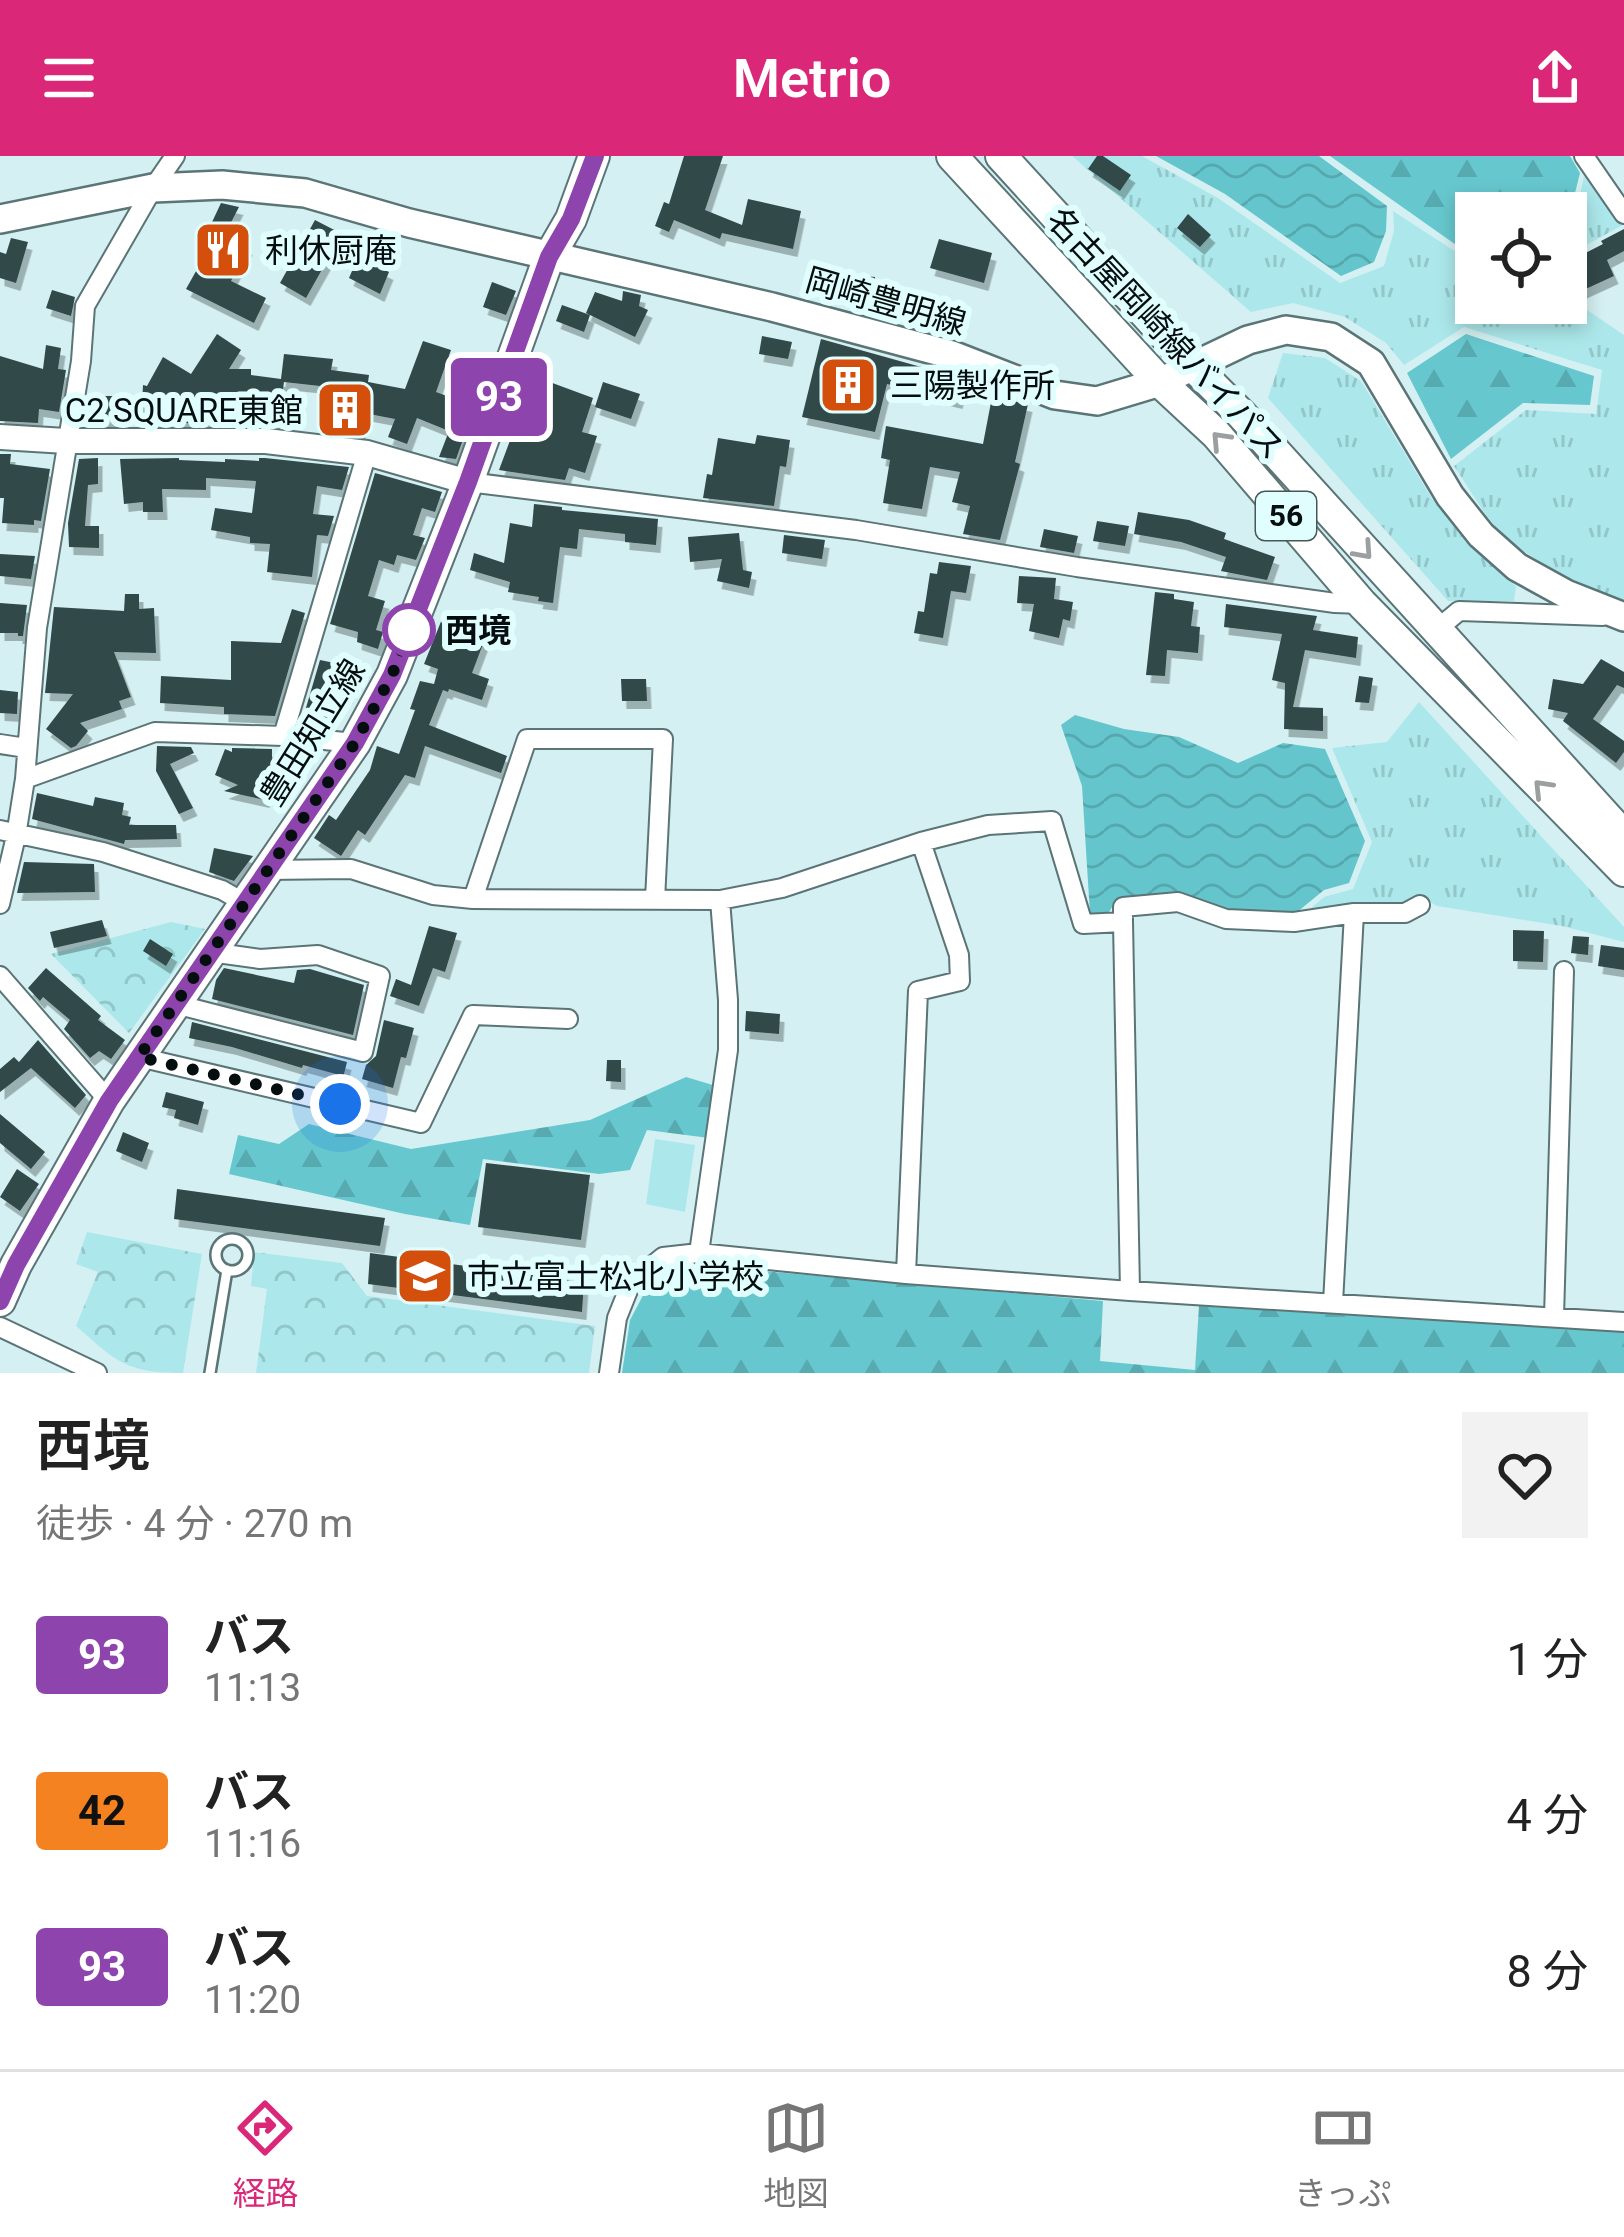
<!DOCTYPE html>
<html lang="ja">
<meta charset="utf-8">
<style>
body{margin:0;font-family:Roboto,"Noto Sans JP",sans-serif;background:#f2f2f2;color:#222;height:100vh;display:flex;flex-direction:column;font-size:45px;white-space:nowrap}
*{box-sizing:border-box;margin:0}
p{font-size:39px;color:#767676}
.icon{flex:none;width:66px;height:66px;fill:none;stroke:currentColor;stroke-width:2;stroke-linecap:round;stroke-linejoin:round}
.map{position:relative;height:1217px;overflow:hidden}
.details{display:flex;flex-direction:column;background:#fff;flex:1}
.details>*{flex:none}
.badge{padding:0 24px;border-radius:9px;font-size:42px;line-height:78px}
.buttons{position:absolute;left:1455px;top:36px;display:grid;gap:24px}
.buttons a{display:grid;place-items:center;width:132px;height:132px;border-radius:0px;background:#fff;box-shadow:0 6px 18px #0003;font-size:60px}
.you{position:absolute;width:60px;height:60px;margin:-30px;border:9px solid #fff;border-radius:50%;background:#1a73e8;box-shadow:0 0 0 18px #1a73e833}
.map>.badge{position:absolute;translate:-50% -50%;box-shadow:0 0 0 6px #fff}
.round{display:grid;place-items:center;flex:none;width:126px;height:126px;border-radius:0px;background:#f2f2f2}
.summary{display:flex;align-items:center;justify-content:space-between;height:204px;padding:0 36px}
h1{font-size:57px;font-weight:600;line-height:90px}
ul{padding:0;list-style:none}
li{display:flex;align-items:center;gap:36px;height:156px;padding:0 36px}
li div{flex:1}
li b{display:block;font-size:45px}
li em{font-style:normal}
li .badge{min-width:132px;font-weight:700;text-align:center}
header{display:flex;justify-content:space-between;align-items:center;height:156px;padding:0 36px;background:#db2777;color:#fff;font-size:54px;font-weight:600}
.dock{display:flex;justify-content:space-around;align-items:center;height:168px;border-top:3px solid #e0e0e0;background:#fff;font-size:33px;color:#767676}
.dock a{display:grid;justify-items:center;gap:6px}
.dock .active{color:#db2777}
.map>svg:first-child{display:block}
.grass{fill:url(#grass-tufts)}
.forest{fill:url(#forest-firs)}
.park{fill:url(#park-crowns)}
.pitch{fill:#ace8eb}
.water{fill:url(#water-waves)}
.building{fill:#31494a;filter:url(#shadow)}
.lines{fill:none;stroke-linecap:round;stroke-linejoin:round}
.service-casing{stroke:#5b7476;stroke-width:14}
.minor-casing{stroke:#5b7476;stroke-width:22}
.tertiary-casing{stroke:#5b7476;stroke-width:28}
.secondary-casing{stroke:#5b7476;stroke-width:32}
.primary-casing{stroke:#5b7476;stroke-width:34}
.service{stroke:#fff;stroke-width:9}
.minor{stroke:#fff;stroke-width:18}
.tertiary{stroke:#fff;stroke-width:24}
.secondary{stroke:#fff;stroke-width:27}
.primary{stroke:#fff;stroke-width:30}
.oneway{stroke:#9b9f9f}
.line-casing{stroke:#fff;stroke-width:27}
.line{stroke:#8e44ad;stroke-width:18}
.walk{stroke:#050e0f;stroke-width:12;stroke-dasharray:0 21.6}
.stop-dot{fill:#fff;stroke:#8e44ad;stroke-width:6}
.labels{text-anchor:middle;stroke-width:12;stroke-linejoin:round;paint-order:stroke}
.shield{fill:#e1feff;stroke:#475657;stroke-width:3}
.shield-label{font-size:30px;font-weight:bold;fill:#050e0f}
.poi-label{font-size:33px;fill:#050e0f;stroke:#e1feff;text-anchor:start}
.street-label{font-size:33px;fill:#050e0f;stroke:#e1feff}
.stop-label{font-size:33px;font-weight:bold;fill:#050e0f;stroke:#e1feff;text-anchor:start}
</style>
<header><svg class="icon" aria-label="menu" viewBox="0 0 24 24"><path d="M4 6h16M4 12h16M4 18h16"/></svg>Metrio<svg class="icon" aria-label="share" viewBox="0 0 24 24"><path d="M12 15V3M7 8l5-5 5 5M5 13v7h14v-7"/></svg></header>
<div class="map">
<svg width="1624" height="1217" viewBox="0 0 1624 1217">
<defs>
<pattern id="grass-tufts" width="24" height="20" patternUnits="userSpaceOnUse" patternTransform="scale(3)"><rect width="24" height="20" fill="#ace8eb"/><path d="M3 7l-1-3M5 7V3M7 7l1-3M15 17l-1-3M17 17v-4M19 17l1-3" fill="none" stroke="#92c6c8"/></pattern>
<pattern id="forest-firs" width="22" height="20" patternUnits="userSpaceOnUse" patternTransform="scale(3)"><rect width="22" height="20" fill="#66c8ce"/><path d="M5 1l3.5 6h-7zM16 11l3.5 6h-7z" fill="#57abb0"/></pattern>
<pattern id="park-crowns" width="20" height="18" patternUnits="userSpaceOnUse" patternTransform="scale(3)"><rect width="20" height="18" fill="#ace8eb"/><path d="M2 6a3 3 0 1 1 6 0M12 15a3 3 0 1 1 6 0" fill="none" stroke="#92c6c8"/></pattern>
<pattern id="water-waves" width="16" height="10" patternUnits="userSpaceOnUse" patternTransform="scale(3)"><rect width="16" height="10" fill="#64c6cc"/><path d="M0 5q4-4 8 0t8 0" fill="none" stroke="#55a9ae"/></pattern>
<filter id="shadow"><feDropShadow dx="4.5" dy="8" stdDeviation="0" flood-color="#0004"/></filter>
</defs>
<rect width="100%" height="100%" fill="#d4f0f2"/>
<path class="grass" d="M1072,0H1142L1218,42L1340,127L1384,110L1394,75L1393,55L1476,109V147L1566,145L1587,154L1624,179V445C1573,425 1520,403 1486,359C1475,343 1465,326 1454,310L1526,254L1596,258L1602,214L1464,171L1404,209L1386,187L1345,161L1293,147L1251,156Z
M1584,20L1623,69L1566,100V57H1563L1578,48Z
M1283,197L1325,202L1361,225L1431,341L1465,385L1516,430L1514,445H1448L1268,242Z
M1419,546L1624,771V786L1562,770L1437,750L1420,740L1403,749L1303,759L1324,741L1353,733L1372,686L1332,592L1387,586Z"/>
<path class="forest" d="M1330,0H1570L1580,17L1573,45L1552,57H1476V103Z
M1466,178L1594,220L1590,249L1523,247L1451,303L1407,217Z
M686,921L716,930L709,982L647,974L630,1014L599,1018L483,1003L470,1069L405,1058L229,1018L238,979L279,988L309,968L411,993L590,964Z
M683,1108L1103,1145L1100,1205L1195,1214L1199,1150L1624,1176V1217H622L630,1164L648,1130Z"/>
<path class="park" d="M171,766L205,773L129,877L51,798Z
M87,1076L202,1098L183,1217C126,1217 117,1206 76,1170L98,1116L76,1108Z
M254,1096L342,1107L367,1140L595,1170L589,1217H256L267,1133L251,1130Z"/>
<path class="pitch" d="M655,983L695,989L685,1056L646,1048Z"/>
<path class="water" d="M1156,0H1319L1387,50L1386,75L1374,106L1341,120L1225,38Z
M1075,559L1124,573L1179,581L1238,607L1283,587L1325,593L1365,685L1349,727L1324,734L1296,757L1229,755L1183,739L1116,745L1107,759L1090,758L1082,630L1061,569Z"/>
<path class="building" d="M684,0H723L705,54L742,69L748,43L801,55L793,93L722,77L720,83L674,64L669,76L655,70L664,46L669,48Z
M1097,0H1103L1131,19L1120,35L1088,13Z
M221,47L239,51L224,80L248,91L231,125L266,142L254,167L186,133L204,101L197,98Z
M1188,58L1211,79L1200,91L1177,72Z
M315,64L342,78L306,142L280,127Z
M1624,73V95L1607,104L1614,120L1566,142V107L1603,88L1601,85Z
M11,82L28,86L16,127L0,122V96L6,98Z
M939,83L992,97L984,127L930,112Z
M358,101L389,116L380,138L349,122Z
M839,118L875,121L874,139L838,137Z
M492,126L516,135L506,159L483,151Z
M52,134L75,141L71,160L46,152Z
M623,135L641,139L639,150L648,154L635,181L586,157L595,136L622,145Z
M562,149L590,159L584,176L556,165Z
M217,178L241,194L229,213H251V219L281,223L284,198L333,203L331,214L369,219L368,226L405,233L423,185L451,194L436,236L455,243L453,249L473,256L456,303L439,301L449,275L417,262L407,288L388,281L395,263L364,257L360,280L323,275L329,231L284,226L278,270L191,263V267L141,268L143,229L147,230L163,201L191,218Z
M762,180L792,186L788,203L759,198Z
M821,183L964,223L958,245L887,228L875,276L802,261Z
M46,189L61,192L58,213L66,214L59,256L39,253L38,267L0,265V200L43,213Z
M547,225L593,242L582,276L597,280L585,317L569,312L565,324L499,314L515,271L524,274L536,244L540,246Z
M603,226L640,238L631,263L595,251Z
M89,240H114V263H85Z
M992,241L1028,248L1015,306L1020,308L1000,384L963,378L970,350L952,346L960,316L930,311L922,353L883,347L890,304L881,302L886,270L983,288Z
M757,279L790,284L786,311L780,310L774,350L703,342L707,318L712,319L718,282L755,288Z
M0,298H11L10,308L50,313L41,365L34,364V369L2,367L4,342H0Z
M98,302V328L88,329L85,370H99V392L69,391L68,367L79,303Z
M179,302V304L225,306V303L259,305V302H265L349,311L342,334L317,330L313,358L334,360L328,380L317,379L312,421L267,416L270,388L250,387V381L211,374L215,352L252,357L256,325L206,322V334L162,333L163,356H143V346L124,348L120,303Z
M375,317L442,336L435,356L422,352L413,379L425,382L416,404L397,399L394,409L379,404L368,440L385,445L376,474L383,476L378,493L357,486L358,476L330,468Z
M534,348L562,351V354L658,363L656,389L625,386V378L579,373L577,393L560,391L553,447L538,445L539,441L508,436L510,426L470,414L474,397L504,407L510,367L532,371Z
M1138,356L1189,364L1226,377L1224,383L1275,401L1267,424L1221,415L1226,401L1181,386L1134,378Z
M1097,365L1129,370L1125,390L1093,385Z
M1044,373L1078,380L1074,397L1040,391Z
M739,377L743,414L752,416L749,432L717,425L722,403L690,406L688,381Z
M784,379L825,384L822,403L782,397Z
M0,398L35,400L31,423L0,420Z
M939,406L971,410L966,437L951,435L943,482L914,477L918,455L924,456L930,417L937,418Z
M1019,420L1056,422L1054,443L1073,446L1070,465L1063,463L1059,482L1029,475L1034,448L1017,447Z
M1155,436L1174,438V443L1194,446L1191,470L1200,471L1198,497L1167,494L1165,520L1146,519Z
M125,438H139V453L154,452L156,497L114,496L131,541L119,545L122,553L80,567L88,575L76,590L71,592L46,573L73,538L45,537L54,451L124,455Z
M0,447L27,449L23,480H18V477H0Z
M1226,448L1317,460L1313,474L1358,481L1356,502L1305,494L1293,551L1323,552V575L1284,573L1285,527L1272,524L1282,478L1224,471Z
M292,453L305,457L275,560L224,558V551L160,547L161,520L231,524V485L281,487Z
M442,463L486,480L472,517L489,523L482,544L449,533L448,536L443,534L429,569L507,600L501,617L425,590L415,622L405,619L365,679L358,674L341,700L314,682L329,659L336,664L370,614L377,590L399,598L415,554L410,553L420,525L434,528L438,513L424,508Z
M1601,503L1624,516V532L1617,529L1593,563L1624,585V596L1616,607L1563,565L1568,557L1548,553L1553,523L1583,528Z
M320,504L354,511L348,540L335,536L329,563L303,562Z
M1359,520L1373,522L1369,547L1355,546Z
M621,523H646L647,545H622Z
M0,534L18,536L17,558L0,557Z
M157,590L191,591L194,597L170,608L193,652L179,658L156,615Z
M232,592L272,593V610L265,644L224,635L238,629L215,619L225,593L232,596Z
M37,637L93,650L95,641L124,647L122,659L131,661L129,669H176L177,683L125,684L124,688L32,663Z
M214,692L253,700L234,725L209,716Z
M24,706L94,708L95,736L17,737Z
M102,764L107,780L54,792L50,776Z
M429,770L457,777L445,816L433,812L419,850L390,840L396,823L411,829Z
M1513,774L1544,775L1543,806L1513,805Z
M1573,780L1589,781L1588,799L1571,797Z
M150,783L173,798L166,810L143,795Z
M1601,789L1624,792V814L1598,810Z
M46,812L101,860L98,864L125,884L111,903L99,895L90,902L64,873L70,864L43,841L40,845L28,832Z
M224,812L294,827L297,814L310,813L364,829L353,879L212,843L216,824Z
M746,855L780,858L779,878L745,875Z
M384,864L414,872L406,902L401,901L393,932L362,923L366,909L376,900Z
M192,866L347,906L344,918L343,920L303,909L302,912L232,891L189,882Z
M38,884L86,939L75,952L31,912L0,936V913L14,901L19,906Z
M607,904H621V926L606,925Z
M166,936L204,946L198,969L174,962L176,954L162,951Z
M0,958L45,996L31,1013L0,987Z
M123,976L149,987L142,1006L116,995Z
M486,1007L590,1019L581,1084L478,1071Z
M17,1013L39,1028L20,1055L0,1041Z
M177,1033L385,1062L380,1090L174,1063Z
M370,1097L584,1126L582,1156L368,1128Z"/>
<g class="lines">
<defs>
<path id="service" d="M216 1099a16 16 0 1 1 32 0a16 16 0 1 1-32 0Z
M210,1217L227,1114"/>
<path id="minor" d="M1584,0L1624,58
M468,326L856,374L1077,411L1335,447L1362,448
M1435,475L1459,455L1603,460
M283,580L367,297
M0,588L26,592
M25,623L155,576L283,580L355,587
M0,674L103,696L222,734L243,746
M266,714L351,713L433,739L473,743L720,744L782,732L921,686L988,669L1052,665L1083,768L1123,766V751L1178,746L1226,763L1294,766L1354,757H1405L1420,749
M473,743L527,583H663L655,744
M0,748L16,680L25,623L37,472L81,205L85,150L153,32L175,0
M1123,766L1130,1135
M0,820L109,945
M175,848L363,896L380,820L318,799L260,803L210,796
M139,901L421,967L473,859L568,863
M699,1097L728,894V844L720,744
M906,1118L918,835L960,825L959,799L921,686
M1333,1147L1354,757
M1554,1161L1564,815
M0,1171L97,1217
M609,1217L617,1162L631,1127L663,1101L699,1097L906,1118L1130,1135L1624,1166"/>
<path id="tertiary" d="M0,281L66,285H266L367,297L468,326"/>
<path id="secondary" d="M0,63L153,32L222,29L305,37L409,67L772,151L952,199L1055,239L1097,245L1160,226L1248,184L1286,174L1331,181L1371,207L1450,340L1481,379L1517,411L1566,438L1624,461"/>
<path id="primary" d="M952,0L1160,226L1216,278L1362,448L1624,715
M1001,0L1192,209L1241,258L1624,680
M0,1145L16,1109L109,945L355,587L392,519L468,326L549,101L571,63L594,0"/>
</defs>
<use href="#service" class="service-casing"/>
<use href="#minor" class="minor-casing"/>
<use href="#tertiary" class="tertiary-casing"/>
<use href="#secondary" class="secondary-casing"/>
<use href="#primary" class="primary-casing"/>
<use href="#service" class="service"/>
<use href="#minor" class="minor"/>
<use href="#tertiary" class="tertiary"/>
<use href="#secondary" class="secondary"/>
<use href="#primary" class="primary"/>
</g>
<defs><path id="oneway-chevron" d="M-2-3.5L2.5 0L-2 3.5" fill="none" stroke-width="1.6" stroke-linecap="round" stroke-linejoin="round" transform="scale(3)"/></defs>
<g class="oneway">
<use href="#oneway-chevron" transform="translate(1220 284) rotate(-133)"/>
<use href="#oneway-chevron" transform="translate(1364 395) rotate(48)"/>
<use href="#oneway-chevron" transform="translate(1542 632) rotate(-134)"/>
</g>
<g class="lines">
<defs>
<path id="line" d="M0,1145L16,1109L109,945L355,587L392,519L468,326L549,101L571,63L595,0"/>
</defs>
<use href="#line" class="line-casing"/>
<use href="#line" class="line"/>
<path class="walk" d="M340,948L139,901L355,587L392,519L409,474"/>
</g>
<defs>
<symbol id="restaurant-square" viewBox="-11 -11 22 22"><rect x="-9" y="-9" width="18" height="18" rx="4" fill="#d44f0b" stroke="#e1feff"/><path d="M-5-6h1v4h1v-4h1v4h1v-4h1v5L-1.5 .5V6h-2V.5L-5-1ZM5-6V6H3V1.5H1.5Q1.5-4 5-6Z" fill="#fff"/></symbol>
<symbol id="building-square" viewBox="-11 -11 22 22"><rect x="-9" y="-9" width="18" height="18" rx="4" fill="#d44f0b" stroke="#e1feff"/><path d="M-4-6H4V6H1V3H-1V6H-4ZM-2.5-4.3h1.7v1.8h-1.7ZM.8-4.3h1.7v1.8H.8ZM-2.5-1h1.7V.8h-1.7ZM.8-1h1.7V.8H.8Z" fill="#fff"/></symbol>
<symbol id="school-square" viewBox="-11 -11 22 22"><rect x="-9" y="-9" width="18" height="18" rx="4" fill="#d44f0b" stroke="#e1feff"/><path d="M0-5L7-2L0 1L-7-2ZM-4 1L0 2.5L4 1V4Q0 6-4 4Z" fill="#fff"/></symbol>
</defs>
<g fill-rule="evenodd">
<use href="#restaurant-square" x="190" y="61" width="66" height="66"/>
<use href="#building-square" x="815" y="196" width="66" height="66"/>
<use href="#building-square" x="312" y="221" width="66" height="66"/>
<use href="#school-square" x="392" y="1087" width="66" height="66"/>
</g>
<circle class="stop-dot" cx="409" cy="474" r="24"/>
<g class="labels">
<rect class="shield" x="1256" y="336" width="60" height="48" rx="9"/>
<g class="shield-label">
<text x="1286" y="370">56</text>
</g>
<g class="poi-label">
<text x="265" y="106">利休厨庵</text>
<text x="890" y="241">三陽製作所</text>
<text x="303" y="266" text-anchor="end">C2 SQUARE東館</text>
<text x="467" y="1132">市立富士松北小学校</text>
</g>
<g class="street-label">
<text transform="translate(886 145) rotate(16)" y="12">岡崎豊明線</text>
<text transform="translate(1166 177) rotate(47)" y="12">名古屋岡崎線バイパス</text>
<text transform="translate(312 576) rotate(-58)" y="12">豊田知立線</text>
</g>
<g class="stop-label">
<text x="445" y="486">西境</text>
</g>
</g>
</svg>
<div class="buttons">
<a><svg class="icon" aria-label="locate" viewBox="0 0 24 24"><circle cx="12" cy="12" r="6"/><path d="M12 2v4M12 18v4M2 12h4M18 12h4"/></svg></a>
</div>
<div class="you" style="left:340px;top:948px"></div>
<b class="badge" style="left:499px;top:241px;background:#8e44ad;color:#fff">93</b>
</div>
<section class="details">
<div class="summary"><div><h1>西境</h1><p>徒歩 · 4 分 · 270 m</p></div><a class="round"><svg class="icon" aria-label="heart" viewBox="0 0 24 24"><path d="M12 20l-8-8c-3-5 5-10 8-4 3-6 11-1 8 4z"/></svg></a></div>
<ul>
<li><span class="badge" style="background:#8e44ad;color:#fff">93</span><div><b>バス</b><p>11:13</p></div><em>1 分</em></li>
<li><span class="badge" style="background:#f58220;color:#111">42</span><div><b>バス</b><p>11:16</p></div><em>4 分</em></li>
<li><span class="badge" style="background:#8e44ad;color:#fff">93</span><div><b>バス</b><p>11:20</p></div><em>8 分</em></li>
</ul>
</section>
<nav class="dock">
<a class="active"><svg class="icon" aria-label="directions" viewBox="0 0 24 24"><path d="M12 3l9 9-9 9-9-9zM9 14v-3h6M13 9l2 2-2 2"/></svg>経路</a>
<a><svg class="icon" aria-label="map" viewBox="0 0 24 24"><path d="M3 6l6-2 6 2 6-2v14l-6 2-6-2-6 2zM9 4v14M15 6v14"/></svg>地図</a>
<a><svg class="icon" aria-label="tickets" viewBox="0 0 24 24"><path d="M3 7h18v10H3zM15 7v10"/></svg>きっぷ</a>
</nav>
